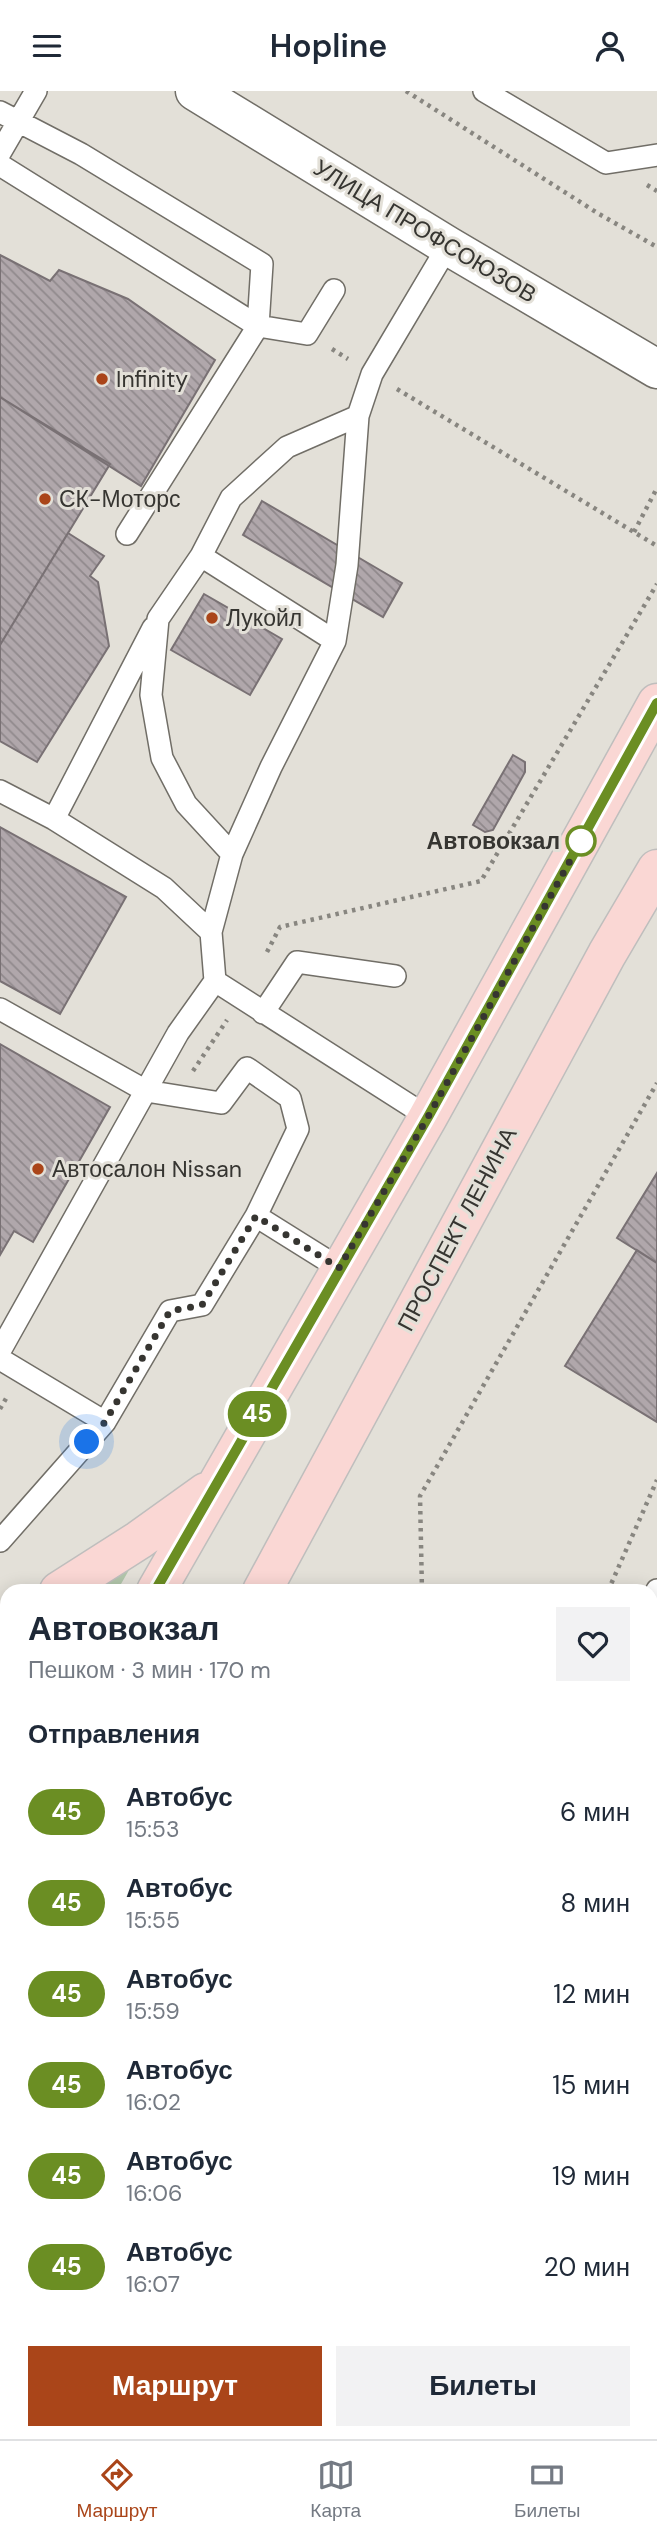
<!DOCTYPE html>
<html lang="ru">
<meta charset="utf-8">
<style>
body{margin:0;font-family:"DM Sans",sans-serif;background:#f2f2f3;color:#1f2937;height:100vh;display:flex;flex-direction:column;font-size:26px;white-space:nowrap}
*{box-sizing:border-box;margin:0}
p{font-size:23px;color:#747a83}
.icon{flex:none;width:38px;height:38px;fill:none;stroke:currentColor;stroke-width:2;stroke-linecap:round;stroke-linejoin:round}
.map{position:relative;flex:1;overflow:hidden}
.details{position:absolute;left:0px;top:1493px;width:658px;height:856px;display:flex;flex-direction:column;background:#fff;border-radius:21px 21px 0 0;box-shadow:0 4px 18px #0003}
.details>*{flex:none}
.badge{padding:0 14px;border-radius:23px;font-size:24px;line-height:46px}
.you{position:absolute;width:35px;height:35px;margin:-18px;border:5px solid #fff;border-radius:50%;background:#1a73e8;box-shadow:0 0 0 10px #1a73e833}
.map>.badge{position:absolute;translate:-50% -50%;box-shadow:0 0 0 4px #fff}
h2{padding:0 28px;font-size:26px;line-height:63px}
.round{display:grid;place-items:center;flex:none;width:74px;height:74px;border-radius:0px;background:#f2f2f3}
.overview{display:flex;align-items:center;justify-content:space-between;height:119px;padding:0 28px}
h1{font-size:33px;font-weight:600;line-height:52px}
.action{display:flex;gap:14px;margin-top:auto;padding:14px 28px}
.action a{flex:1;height:80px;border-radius:0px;background:#aa4519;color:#fff;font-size:28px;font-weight:600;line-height:80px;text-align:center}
.action a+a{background:#f2f2f3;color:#1f2937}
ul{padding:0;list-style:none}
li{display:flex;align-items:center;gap:21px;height:91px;padding:0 28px}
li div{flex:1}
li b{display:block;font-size:26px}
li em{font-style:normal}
li .badge{min-width:77px;font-weight:700;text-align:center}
header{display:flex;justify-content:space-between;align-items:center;height:91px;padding:0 28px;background:#fff;font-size:32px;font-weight:600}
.tab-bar{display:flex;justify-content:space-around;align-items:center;height:98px;border-top:2px solid #e0e1e3;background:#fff;font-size:19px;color:#747a83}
.tab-bar a{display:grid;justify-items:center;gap:4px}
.tab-bar .selected{color:#aa4519}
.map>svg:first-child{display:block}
.built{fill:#d9d4c4}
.green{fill:#b2c6ab}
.building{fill:url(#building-back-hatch);stroke:#797174;stroke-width:2}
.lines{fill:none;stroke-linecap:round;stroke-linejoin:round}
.service-casing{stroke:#716e67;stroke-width:24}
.secondary-casing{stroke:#716e67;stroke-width:41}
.primary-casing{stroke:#bfbebd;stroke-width:41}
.path{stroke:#888680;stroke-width:4.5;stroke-dasharray:3.5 5;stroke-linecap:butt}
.service{stroke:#fff;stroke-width:21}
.secondary{stroke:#fff;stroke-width:38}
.primary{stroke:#fad7d4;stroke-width:38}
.line-casing{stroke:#fff;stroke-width:16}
.line{stroke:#6b8e23;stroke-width:10}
.walk{stroke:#363531;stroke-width:7;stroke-dasharray:0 12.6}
.poi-dot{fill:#aa4519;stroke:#e3e0d8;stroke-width:2.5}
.stop-dot{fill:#fff;stroke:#6b8e23;stroke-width:3.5}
.labels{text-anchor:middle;stroke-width:6;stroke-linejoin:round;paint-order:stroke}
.street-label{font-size:23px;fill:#363531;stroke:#e3e0d8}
.poi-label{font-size:23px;fill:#363531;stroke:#e3e0d8;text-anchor:start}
.stop-label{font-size:23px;font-weight:bold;fill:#363531;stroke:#e3e0d8;text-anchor:end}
</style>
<header><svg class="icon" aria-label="menu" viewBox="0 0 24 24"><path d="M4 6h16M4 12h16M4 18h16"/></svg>Hopline<svg class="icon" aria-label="person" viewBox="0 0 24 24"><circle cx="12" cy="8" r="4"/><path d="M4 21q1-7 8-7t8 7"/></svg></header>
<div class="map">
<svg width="657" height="2348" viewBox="0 0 657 2348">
<defs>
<pattern id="building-back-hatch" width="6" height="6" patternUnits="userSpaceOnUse" patternTransform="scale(1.75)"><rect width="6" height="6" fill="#b0a7ab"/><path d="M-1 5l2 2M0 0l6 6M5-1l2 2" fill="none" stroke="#90898c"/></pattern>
</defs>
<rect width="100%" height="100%" fill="#e3e0d8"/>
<path class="built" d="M657,2186V2348H438L444,2342H651V2190Z"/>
<path class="green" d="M133,1472L117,1500H90Z
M7,1554V1623L0,1619V1559Z
M0,2162H7V2342H202L201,2348H0Z
M226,2342H334L338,2348H225Z"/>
<path class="building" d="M0,164L50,190L59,179L128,208L215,269L141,395L0,306Z
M0,306L110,373L0,554Z
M262,410L402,492L383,526L243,444Z
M68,442L104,465L90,485L98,491L109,555L37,671L0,650V554Z
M204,503L282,548L250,604L171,559Z
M513,664L525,671V681L493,739L485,741L473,734Z
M0,736L126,806L60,923L0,890Z
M0,953L110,1016L33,1151L14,1140L0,1164Z
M657,1082V1172L617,1147Z
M637,1159L657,1172V1331L565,1275Z
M651,1651L657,1655V1677L651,1686Z"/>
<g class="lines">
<defs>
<path id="service" d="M484,0L606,72L657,64
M0,21L81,63L262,173L258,235L127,443
M0,62L36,0
M0,74L258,235L307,243L334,199
M201,465L335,550
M0,700L54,728L164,797L211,841
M54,728L153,537
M232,763L186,713L162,667L151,604L158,528L201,465L231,407L287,356L358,325
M0,918L146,1000L221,1012L247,977L290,1007L298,1038L256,1125
M263,922L297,871L395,885
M428,1026L215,890L211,841L232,763L271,676L335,550L347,474L358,325L372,283L448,155
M0,1260L178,942L215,890
M0,1268L105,1331L170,1220L202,1214L256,1125L339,1177
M0,1450L105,1331
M651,1511L657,1499
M651,1537L657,1540
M651,1795L657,1785
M651,1925L657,1929
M409,2342L411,2348"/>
<path id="secondary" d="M195,0L448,155L657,278"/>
<path id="primary" d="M59,1500L139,1449L206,1401
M156,1500L428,1026L657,612
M262,1500L607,863L657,778
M0,1537L7,1533
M0,1642L7,1653
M0,1770L7,1758
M0,1967L7,1955
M0,2025L7,1991
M0,2148L7,2180
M85,2342L90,2348"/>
</defs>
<use href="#service" class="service-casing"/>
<use href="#secondary" class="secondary-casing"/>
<use href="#primary" class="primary-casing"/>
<path class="path" d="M406,0L599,123L657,156
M647,94L657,100
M332,258L348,268
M397,298L657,455
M634,441L657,397
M267,861L280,836L481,790L657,493
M193,980L227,929
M0,1318L8,1304
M422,1500L420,1405L657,992
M608,1500L657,1389
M651,1624L657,1627
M651,1710L657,1700
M651,1990L657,1985
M651,2305L657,2293
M454,2342L459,2348
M213,2348L214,2342
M630,2348L633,2342"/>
<use href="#service" class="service"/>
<use href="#secondary" class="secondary"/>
<use href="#primary" class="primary"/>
</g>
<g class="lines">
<defs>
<path id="line" d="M155,1500L428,1026L657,612"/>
</defs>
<use href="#line" class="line-casing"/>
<use href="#line" class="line"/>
<path class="walk" d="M87,1351L105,1331L170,1220L202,1214L256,1125L339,1177L428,1026L581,750"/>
</g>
<g class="poi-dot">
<circle cx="102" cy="288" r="7"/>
<circle cx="45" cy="408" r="7"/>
<circle cx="212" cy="527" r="7"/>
<circle cx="38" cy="1078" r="7"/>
</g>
<circle class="stop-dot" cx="581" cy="750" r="14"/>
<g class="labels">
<g class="street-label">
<text transform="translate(425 140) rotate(31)" y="8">УЛИЦА ПРОФСОЮЗОВ</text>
<text transform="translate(457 1138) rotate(-62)" y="8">ПРОСПЕКТ ЛЕНИНА</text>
</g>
<g class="poi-label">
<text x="116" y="296">Infinity</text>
<text x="59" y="416">СК-Моторс</text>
<text x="226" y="535">Лукойл</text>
<text x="52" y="1086">Автосалон Nissan</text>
</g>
<g class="stop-label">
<text x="560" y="758">Автовокзал</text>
</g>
</g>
</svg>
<div class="you" style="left:87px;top:1351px"></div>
<b class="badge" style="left:257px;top:1323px;background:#6b8e23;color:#fff">45</b>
<section class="details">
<div class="overview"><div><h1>Автовокзал</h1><p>Пешком · 3 мин · 170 m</p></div><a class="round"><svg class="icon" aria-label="heart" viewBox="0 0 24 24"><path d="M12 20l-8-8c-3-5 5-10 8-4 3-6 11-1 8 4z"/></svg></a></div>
<h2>Отправления</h2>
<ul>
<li><span class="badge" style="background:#6b8e23;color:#fff">45</span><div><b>Автобус</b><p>15:53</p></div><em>6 мин</em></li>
<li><span class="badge" style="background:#6b8e23;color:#fff">45</span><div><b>Автобус</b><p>15:55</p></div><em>8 мин</em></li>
<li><span class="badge" style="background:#6b8e23;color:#fff">45</span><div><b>Автобус</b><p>15:59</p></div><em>12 мин</em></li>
<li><span class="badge" style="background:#6b8e23;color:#fff">45</span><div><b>Автобус</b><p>16:02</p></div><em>15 мин</em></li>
<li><span class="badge" style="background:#6b8e23;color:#fff">45</span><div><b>Автобус</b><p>16:06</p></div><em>19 мин</em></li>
<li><span class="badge" style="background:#6b8e23;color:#fff">45</span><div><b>Автобус</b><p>16:07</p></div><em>20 мин</em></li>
</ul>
<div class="action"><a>Маршрут</a><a>Билеты</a></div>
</section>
</div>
<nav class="tab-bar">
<a class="selected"><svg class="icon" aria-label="directions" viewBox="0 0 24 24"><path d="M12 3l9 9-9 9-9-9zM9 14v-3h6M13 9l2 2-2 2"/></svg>Маршрут</a>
<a><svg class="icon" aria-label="map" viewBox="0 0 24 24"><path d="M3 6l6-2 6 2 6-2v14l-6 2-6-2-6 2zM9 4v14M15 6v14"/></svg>Карта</a>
<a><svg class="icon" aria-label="tickets" viewBox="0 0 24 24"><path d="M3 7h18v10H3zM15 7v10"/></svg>Билеты</a>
</nav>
